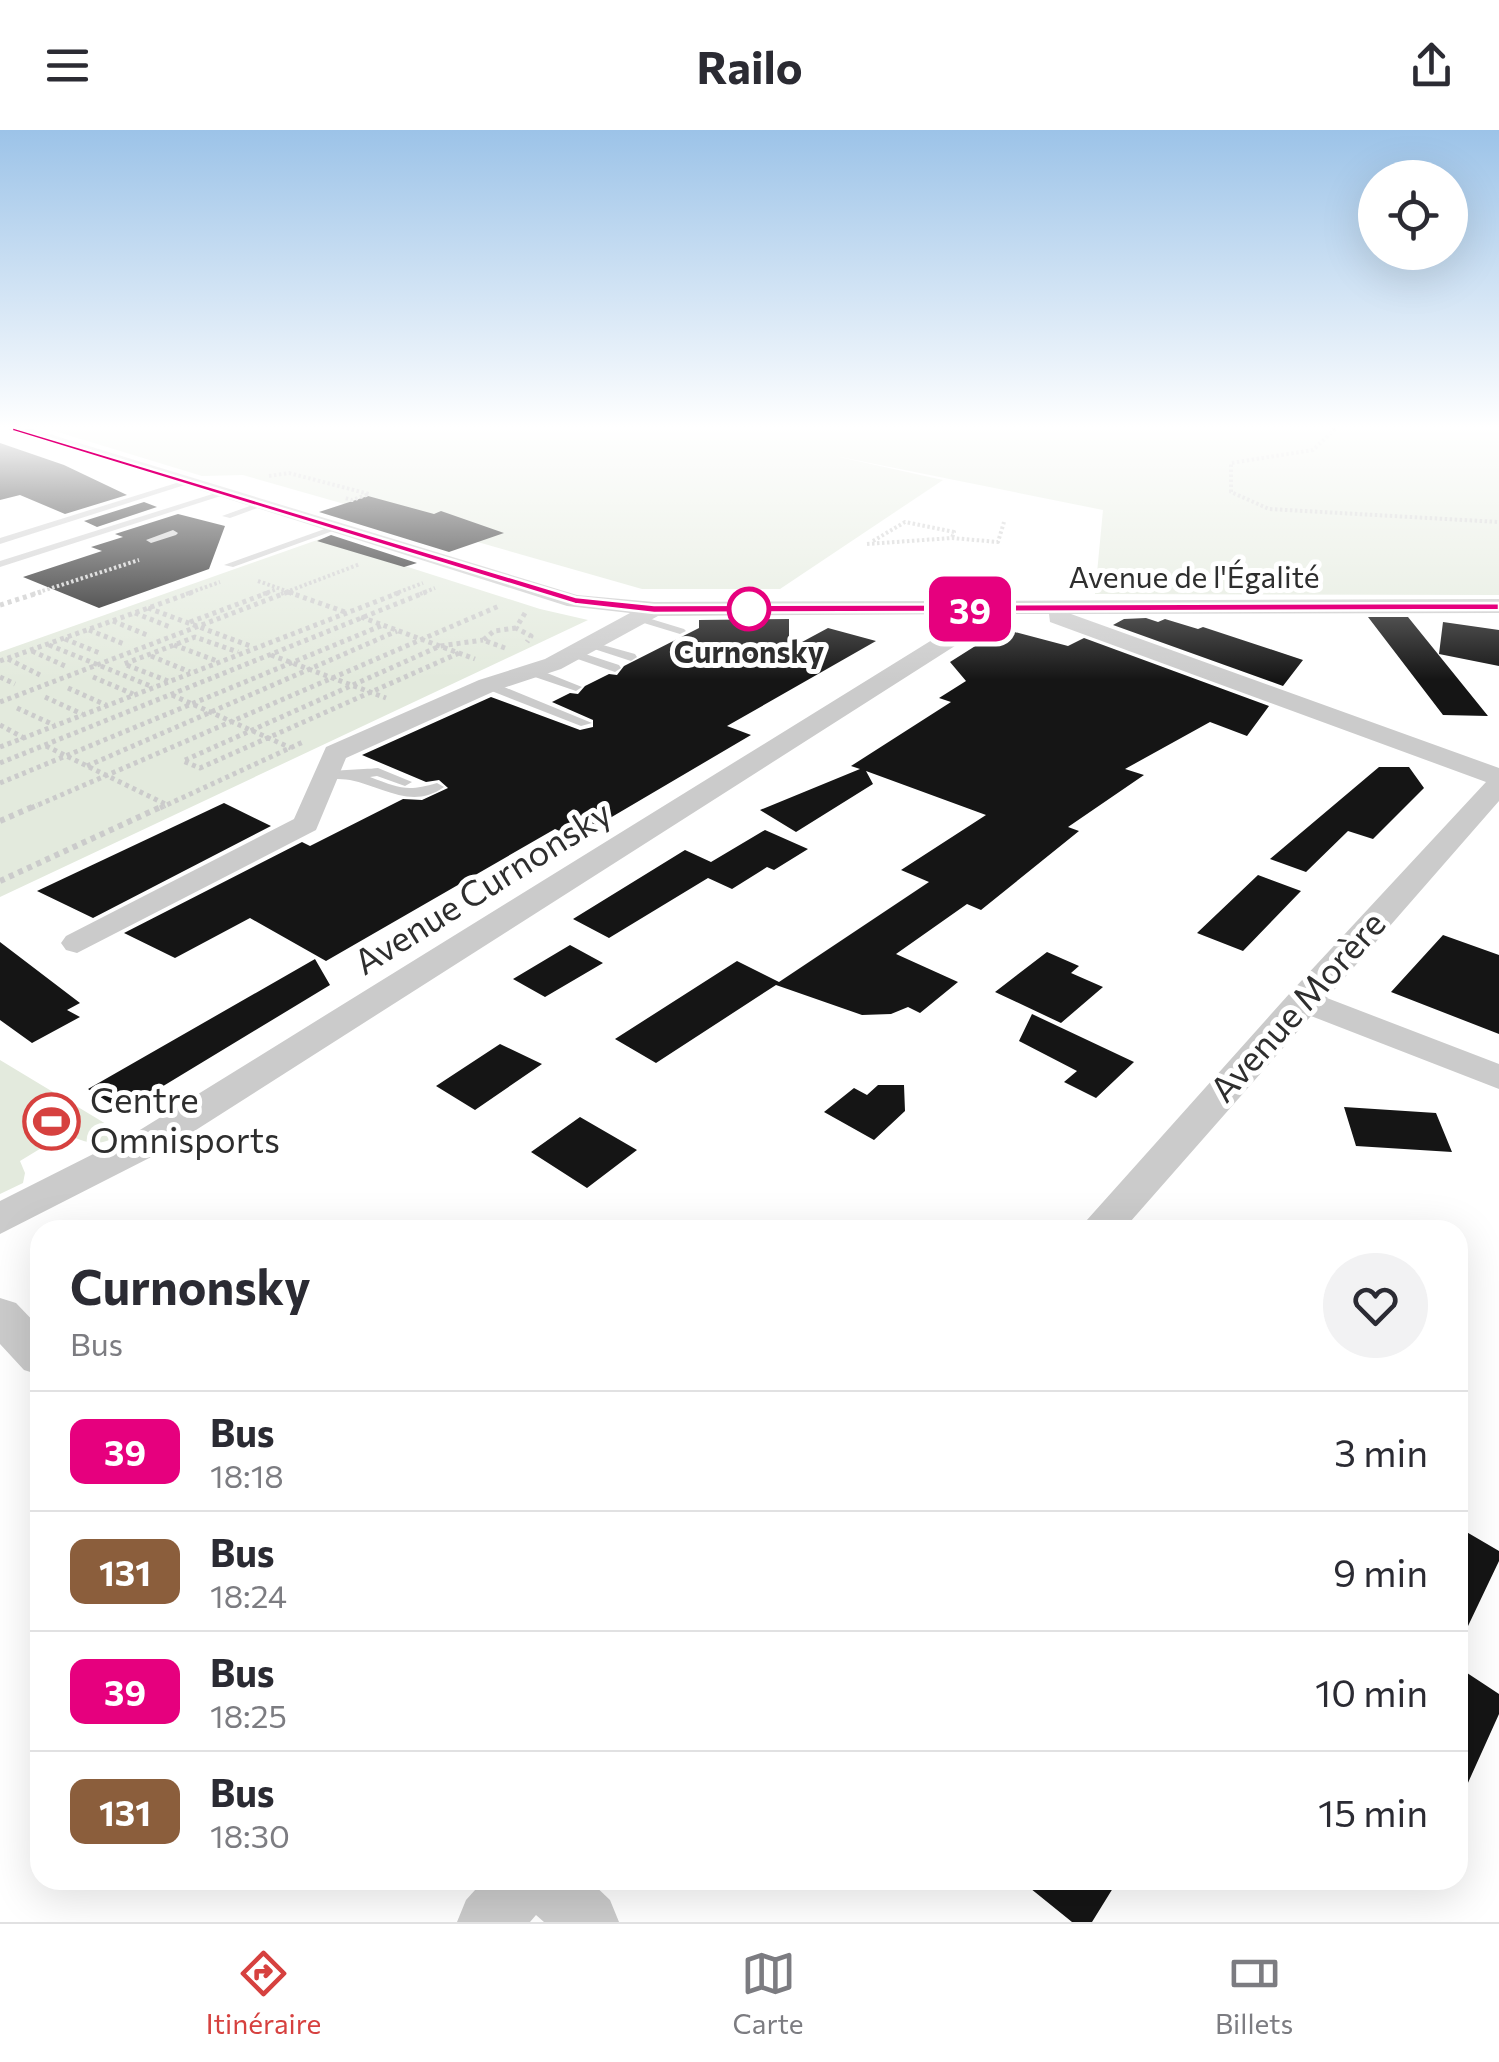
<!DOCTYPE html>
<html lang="fr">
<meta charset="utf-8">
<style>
body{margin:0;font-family:Commissioner,sans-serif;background:#f2f2f3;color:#2b2b33;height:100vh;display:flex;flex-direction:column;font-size:38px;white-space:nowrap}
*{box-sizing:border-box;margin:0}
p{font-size:32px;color:#7c7c81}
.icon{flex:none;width:55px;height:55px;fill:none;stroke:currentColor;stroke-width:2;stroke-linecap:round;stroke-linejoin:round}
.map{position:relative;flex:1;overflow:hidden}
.panel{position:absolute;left:30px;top:1090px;width:1438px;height:670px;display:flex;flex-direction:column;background:#fff;border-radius:30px;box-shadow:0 10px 40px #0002}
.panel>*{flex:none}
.badge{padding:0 20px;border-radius:15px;font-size:35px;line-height:65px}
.controls{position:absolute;left:1358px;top:30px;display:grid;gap:20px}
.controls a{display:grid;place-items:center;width:110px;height:110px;border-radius:50%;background:#fff;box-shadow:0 10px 40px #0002;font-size:50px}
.map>.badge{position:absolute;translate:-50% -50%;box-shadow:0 0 0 5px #fff}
.round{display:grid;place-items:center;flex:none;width:105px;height:105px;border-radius:52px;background:#f2f2f3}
.overview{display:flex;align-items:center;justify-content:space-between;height:170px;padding:0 40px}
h1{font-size:48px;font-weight:700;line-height:75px}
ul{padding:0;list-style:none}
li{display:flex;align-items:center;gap:30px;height:120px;padding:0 40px;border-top:2px solid #e1e1e2}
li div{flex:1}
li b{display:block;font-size:38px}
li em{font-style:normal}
li .badge{min-width:110px;font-weight:700;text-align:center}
header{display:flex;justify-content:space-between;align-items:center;height:130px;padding:0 40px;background:#fff;font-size:45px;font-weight:700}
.tabs{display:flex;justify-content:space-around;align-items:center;height:140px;border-top:2px solid #e1e1e2;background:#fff;font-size:28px;color:#7c7c81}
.tabs a{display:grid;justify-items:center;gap:5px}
.tabs .selected{color:#d6413f}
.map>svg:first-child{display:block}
.green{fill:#e3eadd}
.building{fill:#151515}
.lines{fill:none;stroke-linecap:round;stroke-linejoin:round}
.path-far2{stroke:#cbcbcb;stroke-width:4;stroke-dasharray:2.5 2.5;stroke-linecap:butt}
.path-far1{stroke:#cbcbcb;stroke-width:5;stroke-dasharray:4 4;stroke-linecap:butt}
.path{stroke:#cbcbcb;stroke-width:6;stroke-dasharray:5 5;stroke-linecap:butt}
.lane{fill:#cbcbcb;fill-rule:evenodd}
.street{fill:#cbcbcb;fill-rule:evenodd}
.line{fill:#e6007e;stroke:#fff;stroke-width:2.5}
.stop-dot{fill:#fff;stroke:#e6007e;stroke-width:5}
.labels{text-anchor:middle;stroke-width:10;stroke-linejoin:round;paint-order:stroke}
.far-street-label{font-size:30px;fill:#2e2e2e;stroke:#fff}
.far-stop-label{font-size:30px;font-weight:bold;fill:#2e2e2e;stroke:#fff}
.street-label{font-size:35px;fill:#2e2e2e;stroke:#fff}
.poi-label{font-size:35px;fill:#2e2e2e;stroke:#fff;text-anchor:start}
</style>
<header><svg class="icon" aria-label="menu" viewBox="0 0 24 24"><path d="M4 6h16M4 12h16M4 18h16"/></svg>Railo<svg class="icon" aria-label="share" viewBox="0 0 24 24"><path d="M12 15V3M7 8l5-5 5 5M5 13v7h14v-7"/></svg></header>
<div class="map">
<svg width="1499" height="1792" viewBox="0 0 1499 1792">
<rect width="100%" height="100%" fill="#fff"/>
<path class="green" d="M48,299H1499V465L1095,464L1103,380L835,326L943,350L780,459H642L243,345L202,346Z
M320,409L540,479L588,490L0,767V522Z
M0,930L121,1003C102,1018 85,1014 66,1003L20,1031L25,1043L23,1053L0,1064Z"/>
<path class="building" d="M0,313L64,335L127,365L65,384L20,365L0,370Z
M368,366L434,384L441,381L504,403L449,422L319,382Z
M144,372L157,377L97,397L84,391Z
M178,384L225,396L209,439L99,478L23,447L102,421L91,417L123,407L115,404Z
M331,405L417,433L404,437L317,411Z
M1368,487H1408L1488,586L1443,585Z
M1146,488L1158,492L1165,489L1198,499L1203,497L1303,530L1283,556L1113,495L1124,489Z
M789,489V519L828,498L876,511L727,596L751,605L576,708L555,699L326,831L250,788L175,828L124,803L302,712L310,716L403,669L422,670L448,658L439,650L426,652L362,625L491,567L580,600L593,597V590L552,572L570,563L578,564L585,556L609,544L617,545L624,536L699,498V490Z
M1443,492L1499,500V536L1439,524Z
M1007,500L1068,516L1084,508L1269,576L1247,606L1210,592L1125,639L1144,645L1068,697L1079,701L981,780L967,774L896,824L958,852L920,883L908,877L891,884L862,885L776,855L656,933L615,909L737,831L779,852L929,752L901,740L986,685L866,641L873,654L796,702L760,680L860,639L851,636L951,572L939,568L966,551L950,532L999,501Z
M1379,637H1409L1424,658L1373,709L1348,701L1306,742L1270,729Z
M224,673L271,696L93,788L37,761Z
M765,700L808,719L774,740L767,737L732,759L708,748L609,808L573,789L685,720L711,732Z
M1258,745L1301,761L1243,821L1197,803Z
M1443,805L1499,825V904L1391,862Z
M0,812L80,873L67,880L80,887L32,913L0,890Z
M570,815L603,833L545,867L513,849Z
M1047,822L1079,836L1071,843L1103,857L1061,893L995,862Z
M315,829L330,855L122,981L88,959Z
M1032,884L1134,932L1096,968L1064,952L1077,941L1019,911Z
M500,914L542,934L475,980L436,956Z
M878,955H904L905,981L874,1010L824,982L854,958L867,965Z
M1344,977L1436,983L1452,1022L1356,1016Z
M580,987L637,1020L587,1058L531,1022Z
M1458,1397L1499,1421V1431L1458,1517Z
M1458,1537L1499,1564V1584L1458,1675Z
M1020,1750H1118L1092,1792H1072Z"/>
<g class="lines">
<path class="path-far2" d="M1335,299L1313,320L1231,333V362L1269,379L1499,392
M269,346L289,343L369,364L352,370L345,368
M873,411L905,392L954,402L952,408
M867,414L952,408L998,412L1004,392
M258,451L295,464
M33,464L139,430
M186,464L220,452
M263,464L277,459
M281,464L360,434
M394,464L423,453
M420,464L435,458"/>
<path class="path-far1" d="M288,462L345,482
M0,475L41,462
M148,478L253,517
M135,483L170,497
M525,483L516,498L531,506L527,512
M361,487L475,529
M113,491L147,505
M190,492L270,462
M89,500L124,514
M65,509L102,524
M49,515L153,557
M174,515L217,531
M505,518L483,510L494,501L516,498
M32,521L65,536
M459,523L200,638L183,631L440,516L483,510
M271,525L386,568
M151,526L190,542
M8,529L40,545
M0,531L193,462
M0,547L15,554
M93,547L133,564
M168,551L124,534L195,507L238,522
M68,558L106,575
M172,565L291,618
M45,567L82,584
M0,572L288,462
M17,578L54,595
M0,595L24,608
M46,616L165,674
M0,617L401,462
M0,633L426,462
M87,636L397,501
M0,653L383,495
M31,678L499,476
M160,678L303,612"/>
<path class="path" d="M0,691L37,675
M0,751L165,675"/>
<path class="lane" d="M186,350L194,352L0,414V408Z
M222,361L230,363L0,437V431Z
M258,373L266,375L230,388L222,386Z
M333,396L341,398L233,437L224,435Z
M173,400L178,403L176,405L151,413L146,410Z
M638,485L684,499L686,501L680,504L634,490L632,488Z
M592,512L635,524L637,527L631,531L588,517V513Z
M573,520L619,535L621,538L615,542L569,526L567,524Z
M529,539H537L582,557L576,561L529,545Z
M484,552H492L592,593L581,596L484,558Z
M378,638L412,652L405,656L377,646L370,647C399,658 407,662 437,653L444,657C412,680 384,657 350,650C339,648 329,651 319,645C330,639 362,640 378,638Z"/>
<path class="street" d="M7,299H33L577,465L654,472L1499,469V483L1071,484L1499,638V671L1327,868L1499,934V959L1311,886L1123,1100H1078L1290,863L1486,652L1050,492L1049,484H1005L163,1021L0,1104V1071L135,1003L974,484L658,486L561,539L497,560L346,628L316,700L77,823L66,820L61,813L66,806L294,689L326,617L479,550L545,529L630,483L567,476Z
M0,1168L16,1173L40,1198V1245L24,1240L0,1214Z
M484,1750H589L610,1770L619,1792H544L536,1785L530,1792H457L466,1770Z"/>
</g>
<linearGradient id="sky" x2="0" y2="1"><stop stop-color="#9cc3e8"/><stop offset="0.54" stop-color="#fff"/><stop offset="1" stop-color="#fff" stop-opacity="0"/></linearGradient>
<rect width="1499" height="550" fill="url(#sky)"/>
<path class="line" d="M12,297L576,467L654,475L1499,473V480L654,483L575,474L12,301Z"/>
<defs>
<symbol id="stadium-ring" viewBox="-11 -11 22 22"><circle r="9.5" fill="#fff" stroke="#d6413f" stroke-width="1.5"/><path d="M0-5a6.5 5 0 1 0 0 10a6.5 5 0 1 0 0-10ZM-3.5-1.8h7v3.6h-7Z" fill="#d6413f"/></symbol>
</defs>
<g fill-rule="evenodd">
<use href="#stadium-ring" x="20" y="960" width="63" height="63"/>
</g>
<circle class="stop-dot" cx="749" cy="479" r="20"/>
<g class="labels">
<g class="far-street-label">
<text x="1194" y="458">Avenue de l'Égalité</text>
</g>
<g class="far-stop-label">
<text x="749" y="533">Curnonsky</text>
</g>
<g class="street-label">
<text transform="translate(483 758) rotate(-32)" y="12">Avenue Curnonsky</text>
<text transform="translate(1298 877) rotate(-48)" y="12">Avenue Morère</text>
</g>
<g class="poi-label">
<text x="90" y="983">Centre<tspan x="90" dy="40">Omnisports</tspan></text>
</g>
</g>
</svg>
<div class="controls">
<a><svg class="icon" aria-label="locate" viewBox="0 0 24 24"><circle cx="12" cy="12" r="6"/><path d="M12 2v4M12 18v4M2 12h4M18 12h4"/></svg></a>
</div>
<b class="badge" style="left:970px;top:479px;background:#e6007e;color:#fff">39</b>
<section class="panel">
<div class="overview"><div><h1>Curnonsky</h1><p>Bus</p></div><a class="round"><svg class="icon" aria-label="heart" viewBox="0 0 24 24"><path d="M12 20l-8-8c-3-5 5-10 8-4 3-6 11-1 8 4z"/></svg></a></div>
<ul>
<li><span class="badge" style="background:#e6007e;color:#fff">39</span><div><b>Bus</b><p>18:18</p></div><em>3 min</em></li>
<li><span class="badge" style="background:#8b5e3c;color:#fff">131</span><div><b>Bus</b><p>18:24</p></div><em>9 min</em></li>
<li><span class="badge" style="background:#e6007e;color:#fff">39</span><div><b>Bus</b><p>18:25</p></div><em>10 min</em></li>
<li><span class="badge" style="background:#8b5e3c;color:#fff">131</span><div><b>Bus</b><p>18:30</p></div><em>15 min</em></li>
</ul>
</section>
</div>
<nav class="tabs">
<a class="selected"><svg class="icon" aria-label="directions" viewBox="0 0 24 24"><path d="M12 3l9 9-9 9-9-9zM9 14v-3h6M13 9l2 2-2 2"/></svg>Itinéraire</a>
<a><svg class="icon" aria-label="map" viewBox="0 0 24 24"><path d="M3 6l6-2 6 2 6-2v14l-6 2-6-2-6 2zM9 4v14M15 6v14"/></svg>Carte</a>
<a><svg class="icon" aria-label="tickets" viewBox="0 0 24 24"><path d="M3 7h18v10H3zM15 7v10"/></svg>Billets</a>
</nav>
